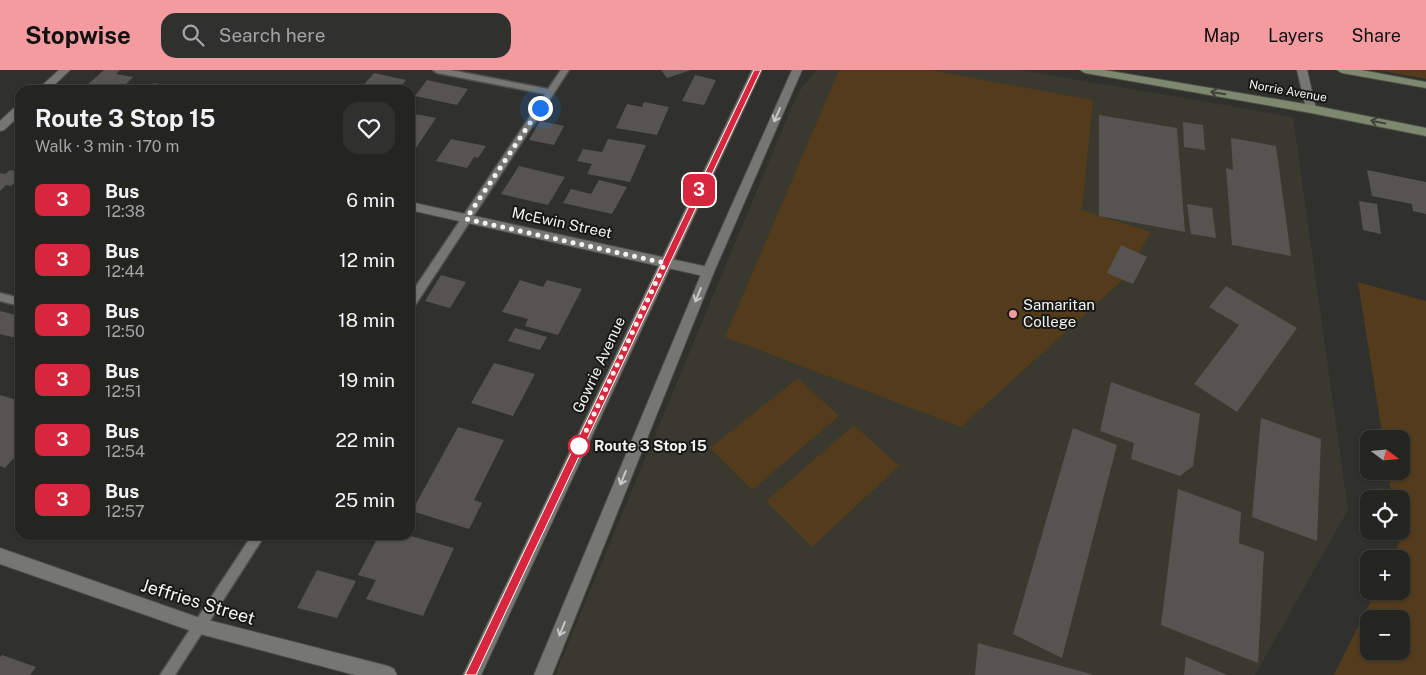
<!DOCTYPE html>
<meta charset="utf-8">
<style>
body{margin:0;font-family:"Public Sans",sans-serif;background:#30302e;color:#f1f3f6;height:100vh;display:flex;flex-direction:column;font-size:19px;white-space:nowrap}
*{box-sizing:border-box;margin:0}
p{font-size:16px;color:#a3a4a5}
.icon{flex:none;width:28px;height:28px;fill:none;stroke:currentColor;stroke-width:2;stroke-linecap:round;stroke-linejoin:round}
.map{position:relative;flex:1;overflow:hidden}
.details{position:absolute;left:15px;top:15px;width:400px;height:455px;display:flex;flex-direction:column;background:#242421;border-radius:15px;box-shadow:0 1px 4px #0004,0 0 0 1px #41413f}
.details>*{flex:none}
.badge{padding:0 10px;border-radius:8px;font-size:18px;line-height:32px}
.needle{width:32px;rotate:106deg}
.tools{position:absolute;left:1360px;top:360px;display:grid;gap:10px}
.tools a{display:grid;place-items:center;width:50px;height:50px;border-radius:10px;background:#242421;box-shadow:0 1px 4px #0004,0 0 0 1px #41413f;font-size:25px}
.you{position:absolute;width:25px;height:25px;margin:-12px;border:4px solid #fff;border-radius:50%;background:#1a73e8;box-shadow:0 0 0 8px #1a73e833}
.map>.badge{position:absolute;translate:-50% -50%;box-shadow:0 0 0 2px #fff}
.round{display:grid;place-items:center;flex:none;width:52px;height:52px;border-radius:15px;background:#30302e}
.summary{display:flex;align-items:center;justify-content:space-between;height:85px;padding:0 20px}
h1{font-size:24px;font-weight:700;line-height:38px}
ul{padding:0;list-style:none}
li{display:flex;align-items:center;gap:15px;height:60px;padding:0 20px}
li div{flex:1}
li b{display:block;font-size:19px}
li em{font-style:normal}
li .badge{min-width:55px;font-weight:700;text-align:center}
header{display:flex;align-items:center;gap:30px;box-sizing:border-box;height:70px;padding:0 25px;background:#f49b9f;color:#111}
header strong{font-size:24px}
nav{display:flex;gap:28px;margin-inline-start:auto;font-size:18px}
.search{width:350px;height:45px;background:#30302e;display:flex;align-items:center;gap:12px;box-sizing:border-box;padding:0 18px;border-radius:15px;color:#a3a4a5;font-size:19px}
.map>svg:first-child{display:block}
.built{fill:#39392f}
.green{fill:#533b1b;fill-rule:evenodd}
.building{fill:#565450}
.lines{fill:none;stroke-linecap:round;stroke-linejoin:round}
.service-casing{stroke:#4d4d49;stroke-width:3}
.minor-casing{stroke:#4d4d49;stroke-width:2}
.tertiary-casing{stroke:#4d4d49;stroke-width:2}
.secondary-casing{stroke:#4d4d49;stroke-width:2}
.service{fill:#767772;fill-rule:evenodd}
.minor{fill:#767772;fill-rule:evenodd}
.tertiary{fill:#767772;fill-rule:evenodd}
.secondary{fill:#7d886e;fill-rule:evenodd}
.oneway{stroke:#404539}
.oneway2{stroke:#c7c8c5}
.line{fill:#d7263d;stroke:#fff}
.walk{stroke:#f3f4f1;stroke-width:5;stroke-dasharray:0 9}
.poi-dot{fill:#f49b9f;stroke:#181816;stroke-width:2}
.stop-dot{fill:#fff;stroke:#d7263d;stroke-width:2.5}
.labels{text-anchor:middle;stroke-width:4;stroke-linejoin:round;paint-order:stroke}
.far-street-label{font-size:12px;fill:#f3f4f1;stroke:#181816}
.street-label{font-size:15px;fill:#f3f4f1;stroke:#181816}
.poi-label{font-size:15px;fill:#f3f4f1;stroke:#181816;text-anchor:start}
.stop-label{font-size:15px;font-weight:bold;fill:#f3f4f1;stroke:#181816;text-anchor:start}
.near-street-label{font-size:18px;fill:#f3f4f1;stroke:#181816}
</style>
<header>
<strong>Stopwise</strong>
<div class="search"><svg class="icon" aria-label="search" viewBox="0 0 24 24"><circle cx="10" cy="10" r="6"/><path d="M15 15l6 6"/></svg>Search here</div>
<nav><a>Map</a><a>Layers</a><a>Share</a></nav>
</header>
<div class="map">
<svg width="1426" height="605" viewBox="0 0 1426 605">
<rect width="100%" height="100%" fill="#30302c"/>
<path class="built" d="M816,0H1021L1293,47L1348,440L1255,605H555L792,36L801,19Z"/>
<path class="green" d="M839,0H929L1093,30L1082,140L1151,162L1124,209L961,357L725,267Z
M1378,0H1426V9Z
M1358,212L1426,231V605H1334L1376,521H1401V489H1392L1399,473L1398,461H1401V429H1392L1388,401H1401V369H1383ZM1369,549H1401V581H1369Z
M798,308L839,346L752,420L710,378Z
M854,355L899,396L812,477L766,431Z"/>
<path class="building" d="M104,0H120L116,4L133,7L120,20H105L86,16Z
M661,0H691L667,8Z
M374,3L406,10L398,20H374L362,17Z
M695,5L716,10L704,35L682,31Z
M427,10L468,19L457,35L415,26Z
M154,13L186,19L185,20H147Z
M644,32L669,37L657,65L616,58L627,34L642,37Z
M410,43L436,48L410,87Z
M1099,45L1177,58L1185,162L1099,146Z
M540,51L564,56L554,75L529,70Z
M1183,52L1203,55L1205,80L1184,77Z
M1231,68L1276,76L1291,186L1232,175L1226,98L1233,100Z
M451,69L486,76L478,88L474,87L467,98L436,91Z
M608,69L646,75L630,112L587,104L592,94L577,91L583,79L602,82Z
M519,96L565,107L548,135L501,124Z
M10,100L20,102V108L11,116L6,115L0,121V103L5,104Z
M1367,100L1426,112V144L1413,141L1412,134L1372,126Z
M599,110L627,117L612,144L563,133L571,119L591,124Z
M1359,131L1377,134L1381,164L1363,160Z
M1187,134L1212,138L1216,168L1191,164Z
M1121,175L1147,187L1133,214L1107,203Z
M441,205L466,212L450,238L425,231Z
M520,210L543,217L547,210L582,219L558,265L525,256L528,249L502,242Z
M1226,216L1297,258L1237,342L1194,314L1239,255L1209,237Z
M0,241L20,246V269L0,264Z
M515,258L547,267L540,280L508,271Z
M494,293L535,304L513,346L471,333Z
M1111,312L1200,344L1193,396L1180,406L1131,389L1134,373L1100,361Z
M0,325L20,331V381L5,398L0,396Z
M1261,348L1321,369L1317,471L1252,447Z
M458,357L504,370L474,430L482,433L469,459L412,441Z
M1073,358L1117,375L1062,588L1013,564Z
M1178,419L1241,442L1239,473L1264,482L1258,593L1161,555Z
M379,465H407L454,478L423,546L366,529L376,510L358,505Z
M317,500L356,511L337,548L297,538Z
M978,573L1091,604V605H975Z
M2,585L36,597L30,605H0V587Z
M1186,587L1227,605H1184Z"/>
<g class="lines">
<defs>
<path id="service" d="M433,0H451L548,19L561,0H569L414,237L410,238V225L545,24L437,3Z
M0,223L20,228V236L0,231Z
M252,465H265L175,605H160Z"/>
<path id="minor" d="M59,0H70L49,20H37Z
M1297,0H1307L1316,39L1315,42H1307L1306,39Z
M20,35V45L4,60L0,61V51L16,36Z
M410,132L708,197L712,199L714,202L712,205L708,207L410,140Z
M0,478L200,548L388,596L394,599L397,605H355L200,564L0,494Z"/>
<path id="tertiary" d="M752,0H762L481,605H463Z
M792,0H802L714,202L552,605H534L702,202Z"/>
<path id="secondary" d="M1080,0H1104L1311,35L1426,58V66L1311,43L1085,3Z
M1337,0H1361L1426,12V18L1342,3Z"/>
</defs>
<use href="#service" class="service-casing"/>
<use href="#minor" class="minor-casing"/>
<use href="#tertiary" class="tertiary-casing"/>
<use href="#secondary" class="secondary-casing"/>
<use href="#service" class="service"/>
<use href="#minor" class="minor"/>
<use href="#tertiary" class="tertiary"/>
<use href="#secondary" class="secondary"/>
</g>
<defs><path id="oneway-shaft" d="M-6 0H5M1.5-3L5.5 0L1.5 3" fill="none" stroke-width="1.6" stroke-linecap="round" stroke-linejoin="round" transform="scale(1.25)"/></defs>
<g class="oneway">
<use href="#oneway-shaft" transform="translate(1218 23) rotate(-170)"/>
<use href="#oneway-shaft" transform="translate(1378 52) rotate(-169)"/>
</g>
<g class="oneway2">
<use href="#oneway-shaft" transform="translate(777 45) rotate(114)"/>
<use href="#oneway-shaft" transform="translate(698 225) rotate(112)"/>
<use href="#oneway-shaft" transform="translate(623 408) rotate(112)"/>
<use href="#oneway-shaft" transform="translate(562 559) rotate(112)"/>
</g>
<path class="line" d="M754,0H761L476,605H465L467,601Z"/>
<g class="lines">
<path class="walk" d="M540,38L466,149L665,193L579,376"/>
</g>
<circle class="poi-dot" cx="1013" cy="244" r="5"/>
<circle class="stop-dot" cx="579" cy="376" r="10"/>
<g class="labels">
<g class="far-street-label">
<text transform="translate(1288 21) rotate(10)" y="4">Norrie Avenue</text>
</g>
<g class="street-label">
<text transform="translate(562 153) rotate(12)" y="5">McEwin Street</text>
<text transform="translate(599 295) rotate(-65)" y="5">Gowrie Avenue</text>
</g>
<g class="poi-label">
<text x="1023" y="240">Samaritan<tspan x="1023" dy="17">College</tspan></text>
</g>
<g class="stop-label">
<text x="594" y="381">Route 3 Stop 15</text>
</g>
<g class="near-street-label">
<text transform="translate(198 532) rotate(17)" y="6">Jeffries Street</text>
</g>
</g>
</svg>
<div class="tools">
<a><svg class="needle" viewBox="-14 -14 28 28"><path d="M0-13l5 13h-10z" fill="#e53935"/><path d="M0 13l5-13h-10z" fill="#a3a4a5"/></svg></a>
<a><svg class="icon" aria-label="locate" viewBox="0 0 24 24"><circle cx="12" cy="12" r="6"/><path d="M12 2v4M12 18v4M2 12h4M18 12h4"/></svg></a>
<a>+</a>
<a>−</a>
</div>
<div class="you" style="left:540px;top:38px"></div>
<b class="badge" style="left:699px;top:120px;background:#d7263d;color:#fff">3</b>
<section class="details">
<div class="summary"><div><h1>Route 3 Stop 15</h1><p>Walk · 3 min · 170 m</p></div><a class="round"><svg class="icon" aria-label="heart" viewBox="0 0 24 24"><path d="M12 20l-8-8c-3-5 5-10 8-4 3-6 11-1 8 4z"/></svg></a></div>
<ul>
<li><span class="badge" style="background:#d7263d;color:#fff">3</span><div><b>Bus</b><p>12:38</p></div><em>6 min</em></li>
<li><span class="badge" style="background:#d7263d;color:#fff">3</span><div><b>Bus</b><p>12:44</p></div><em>12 min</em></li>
<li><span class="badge" style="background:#d7263d;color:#fff">3</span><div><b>Bus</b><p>12:50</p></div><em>18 min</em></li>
<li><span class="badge" style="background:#d7263d;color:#fff">3</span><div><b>Bus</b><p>12:51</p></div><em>19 min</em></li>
<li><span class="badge" style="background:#d7263d;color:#fff">3</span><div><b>Bus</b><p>12:54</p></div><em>22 min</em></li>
<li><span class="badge" style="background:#d7263d;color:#fff">3</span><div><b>Bus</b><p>12:57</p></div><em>25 min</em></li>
</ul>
</section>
</div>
